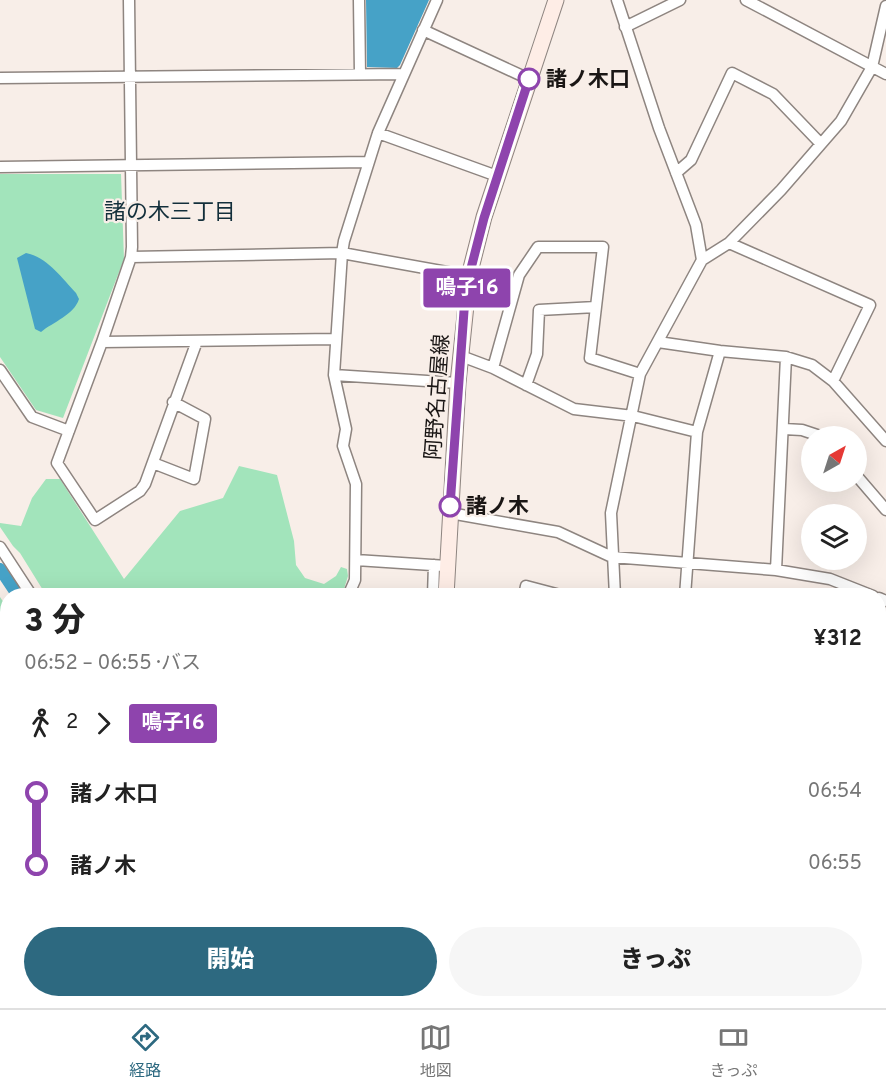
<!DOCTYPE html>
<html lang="ja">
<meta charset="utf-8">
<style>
body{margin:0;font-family:Overpass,"Noto Sans JP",sans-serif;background:#f6f6f6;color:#222;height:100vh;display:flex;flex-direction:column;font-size:22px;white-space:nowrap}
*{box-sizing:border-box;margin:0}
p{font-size:20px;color:#767676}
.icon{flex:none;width:33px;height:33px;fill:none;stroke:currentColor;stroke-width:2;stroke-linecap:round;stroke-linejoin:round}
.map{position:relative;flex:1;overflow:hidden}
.sheet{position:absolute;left:0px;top:588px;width:886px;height:420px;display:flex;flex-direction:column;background:#fff;border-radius:24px 24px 0 0;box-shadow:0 6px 24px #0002}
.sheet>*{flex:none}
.badge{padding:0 12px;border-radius:4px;font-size:21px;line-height:39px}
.needle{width:39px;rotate:39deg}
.tools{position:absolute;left:801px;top:426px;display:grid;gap:12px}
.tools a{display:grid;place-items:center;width:66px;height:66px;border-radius:50%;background:#fff;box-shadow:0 6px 24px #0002;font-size:30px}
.map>.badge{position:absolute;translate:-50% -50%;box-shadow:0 0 0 3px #fff}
.legs{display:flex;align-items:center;gap:9px;height:66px;padding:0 24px;font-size:20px}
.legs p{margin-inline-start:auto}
.head{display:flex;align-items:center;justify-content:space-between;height:102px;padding:0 24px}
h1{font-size:33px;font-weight:800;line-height:45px}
.cta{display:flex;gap:12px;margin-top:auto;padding:12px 24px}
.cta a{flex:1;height:69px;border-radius:36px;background:#2d6980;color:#fff;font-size:24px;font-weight:800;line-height:69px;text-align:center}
.cta a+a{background:#f6f6f6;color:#222}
ul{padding:0 24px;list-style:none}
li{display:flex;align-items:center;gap:21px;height:72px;font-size:22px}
li i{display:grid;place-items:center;width:9px;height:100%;margin:0 8px;background:currentColor}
li i::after{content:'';width:15px;height:15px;margin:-8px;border:4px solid;border-radius:50%;background:#fff}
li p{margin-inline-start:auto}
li:first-child i{background:linear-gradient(#0000 50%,currentColor 0)}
li:last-child i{background:linear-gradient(currentColor 50%,#0000 0)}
.tabs{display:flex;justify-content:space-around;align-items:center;height:84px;border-top:2px solid #e0e0e0;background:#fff;font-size:16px;color:#767676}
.tabs a{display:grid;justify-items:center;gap:3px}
.tabs .selected{color:#2d6980}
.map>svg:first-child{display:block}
.built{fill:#f4e2d8}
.green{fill:#a2e4bb}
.water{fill:#46a2c7}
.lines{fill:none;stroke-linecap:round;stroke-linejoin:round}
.canal{stroke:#46a2c7;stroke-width:12}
.street-casing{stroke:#8e8580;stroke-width:13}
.secondary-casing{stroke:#8e8580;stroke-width:17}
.street{stroke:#fff;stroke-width:10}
.secondary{stroke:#feede6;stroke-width:15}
.line-1-casing{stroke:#fff;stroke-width:14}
.line-1{stroke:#8e44ad;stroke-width:9}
.stop-1-dot{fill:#fff;stroke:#8e44ad;stroke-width:3}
.labels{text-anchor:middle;stroke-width:4.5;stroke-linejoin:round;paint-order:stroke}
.stop-label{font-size:21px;font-weight:bold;fill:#1a1615;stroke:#f8eee8;text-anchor:start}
.street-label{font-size:21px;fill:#1a1615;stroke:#f8eee8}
.neighbourhood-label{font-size:22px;fill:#132f3b;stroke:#f8eee8}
</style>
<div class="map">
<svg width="886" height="1008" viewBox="0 0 886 1008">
<rect width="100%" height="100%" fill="#f8eee8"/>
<path class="built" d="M29,1000H284L291,1008H12Z
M372,1000H578L582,1008H360Z"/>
<path class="green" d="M0,174H121L124,259L63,418L36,410L0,357Z
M239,466L277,475L294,541L296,565L305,578L324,584L336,576L341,567L347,569L348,576L344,589C328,600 301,597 281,596C272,595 267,592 257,596L46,595L20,553L13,546L0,527V523L21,526L32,498L46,479H60L124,579L180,511L223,498Z
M0,597L8,609L7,750L0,747Z
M472,1000L576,1001L580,1008H443Z"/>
<path class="water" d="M366,0H429L400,65L397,68L367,67Z
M26,253C47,257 62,278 76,293L79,299C74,315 53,322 41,332L35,329L18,262L17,258Z"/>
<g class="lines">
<path class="canal" d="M0,569L18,596
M879,967L886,966"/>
<defs>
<path id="street" d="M129,0L132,247L131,257L102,342L336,339
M359,0L360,74
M617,0L659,128L696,225L702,260
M746,0L886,74
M625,27L680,0
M423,30L529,79
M0,78L404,74
M378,133L497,176
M0,167L368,162
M676,173L691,160L732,73L773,94L821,144
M729,243L870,305L833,381
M131,257L342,253L469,276
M102,342L57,463L95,520L140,491L145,484L197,341
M658,342L720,351L786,357L812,365L833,381L886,441
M461,356L493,368L574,409L633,416L697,432
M493,368L519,275L538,247H603L590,358L640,374
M0,370L32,417L69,431
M334,375L458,383
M526,385L537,354L539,310L596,307
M784,429L802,430L820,436
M153,463L194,479L205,419L173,402
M856,475L886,510
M450,513L558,532L612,557L776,570L830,579L873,596
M0,547L32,596
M356,560L447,566
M776,570L786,357
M348,596L355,580L356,484L343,446L346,429L334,375L342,253L344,241L378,133L437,0
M433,596L434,565
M524,596L526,586L564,596
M615,596L611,513L640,374L702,260L729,243L781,190L841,121L872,67L886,6
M685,596L697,432L720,351
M879,598L886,601
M879,728H886
M879,788L886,786
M0,825L8,828
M879,861L886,860
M879,957L886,956
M879,982L886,981
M687,1000L716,1008
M756,1008L786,1000"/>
<path id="secondary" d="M446,596L458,383L469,276L484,217L556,0
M323,1008L325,1000"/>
</defs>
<use href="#street" class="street-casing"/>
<use href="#secondary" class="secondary-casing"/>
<use href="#street" class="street"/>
<use href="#secondary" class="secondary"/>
</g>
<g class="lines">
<defs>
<path id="line-1" d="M450,506L464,311L469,276L484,218L529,79"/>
</defs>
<use href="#line-1" class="line-1-casing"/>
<use href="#line-1" class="line-1"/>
</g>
<g class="stop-1-dot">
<circle cx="529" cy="79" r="10"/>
<circle cx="450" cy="506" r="10"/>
</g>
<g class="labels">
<g class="stop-label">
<text x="546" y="86">諸ノ木口</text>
<text x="466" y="513">諸ノ木</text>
</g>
<g class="street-label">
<text transform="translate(437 397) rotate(-86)" y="7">阿野名古屋線</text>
</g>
<g class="neighbourhood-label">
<text x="170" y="219">諸の木三丁目</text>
</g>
</g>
</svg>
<div class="tools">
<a><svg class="needle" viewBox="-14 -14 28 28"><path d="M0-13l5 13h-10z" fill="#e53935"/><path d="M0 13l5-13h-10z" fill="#767676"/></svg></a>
<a><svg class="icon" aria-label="layers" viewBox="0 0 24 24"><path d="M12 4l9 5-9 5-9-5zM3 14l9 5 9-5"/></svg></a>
</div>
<b class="badge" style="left:467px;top:288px;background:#8e44ad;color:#fff">鳴子16</b>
<section class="sheet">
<div class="head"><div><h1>3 分</h1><p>06:52 – 06:55 · バス</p></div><b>¥312</b></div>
<div class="legs"><svg class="icon" aria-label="walk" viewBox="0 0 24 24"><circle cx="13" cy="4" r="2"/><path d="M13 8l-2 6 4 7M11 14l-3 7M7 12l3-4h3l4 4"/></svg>2<svg class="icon" aria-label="forward" viewBox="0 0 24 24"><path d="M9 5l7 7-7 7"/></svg><b class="badge" style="background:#8e44ad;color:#fff">鳴子16</b></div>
<ul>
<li><i style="color:#8e44ad"></i><b>諸ノ木口</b><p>06:54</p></li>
<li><i style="color:#8e44ad"></i><b>諸ノ木</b><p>06:55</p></li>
</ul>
<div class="cta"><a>開始</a><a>きっぷ</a></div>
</section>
</div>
<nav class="tabs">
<a class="selected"><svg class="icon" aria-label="directions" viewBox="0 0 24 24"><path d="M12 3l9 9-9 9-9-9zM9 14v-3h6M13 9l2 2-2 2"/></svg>経路</a>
<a><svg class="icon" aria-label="map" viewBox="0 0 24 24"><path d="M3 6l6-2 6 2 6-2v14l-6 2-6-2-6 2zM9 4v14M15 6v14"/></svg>地図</a>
<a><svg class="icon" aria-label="tickets" viewBox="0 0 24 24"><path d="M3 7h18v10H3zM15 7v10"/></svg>きっぷ</a>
</nav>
